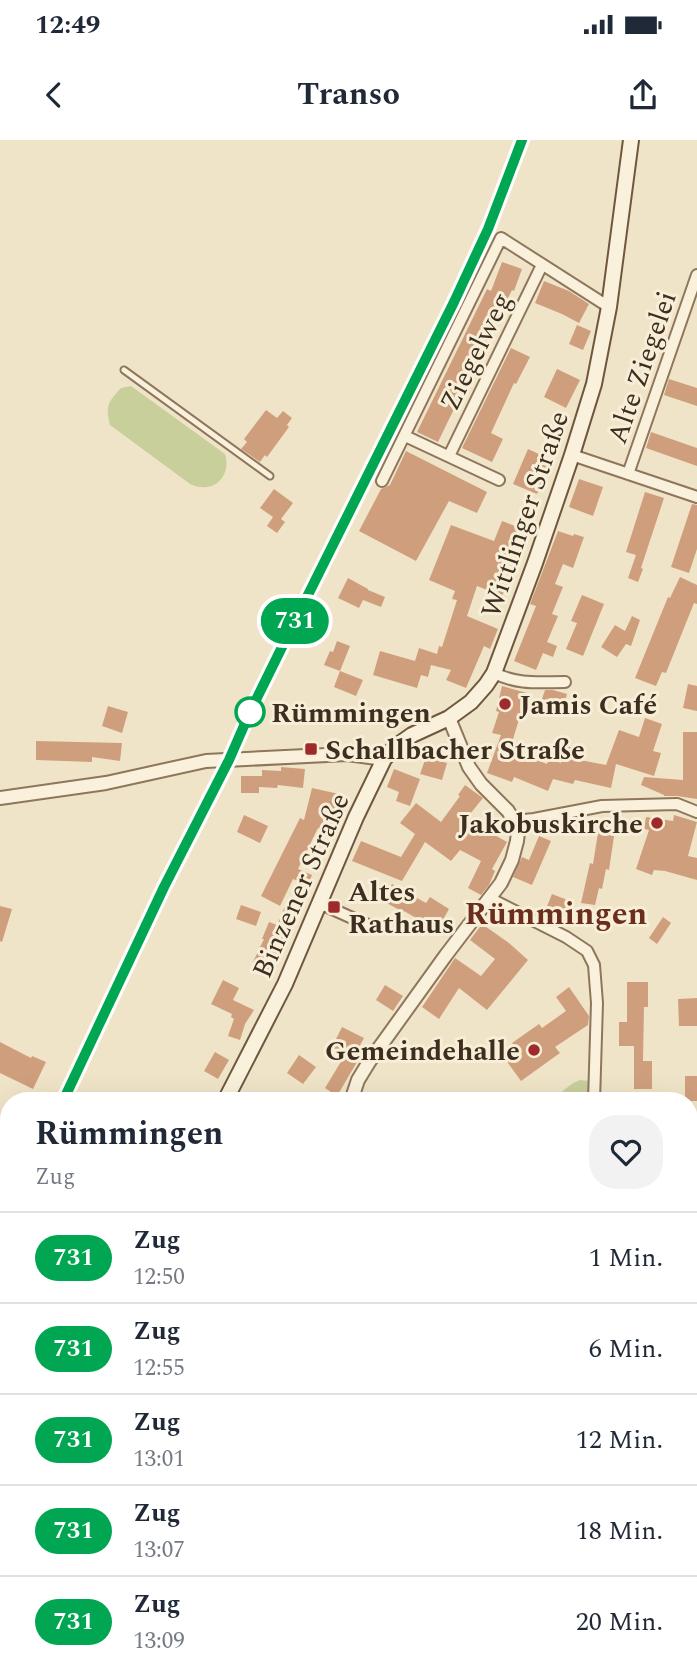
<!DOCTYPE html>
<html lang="de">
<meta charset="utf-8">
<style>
body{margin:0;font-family:Spectral,serif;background:#f2f2f3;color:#1f2937;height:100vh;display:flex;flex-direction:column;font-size:26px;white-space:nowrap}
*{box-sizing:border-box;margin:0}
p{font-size:23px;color:#747a83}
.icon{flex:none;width:38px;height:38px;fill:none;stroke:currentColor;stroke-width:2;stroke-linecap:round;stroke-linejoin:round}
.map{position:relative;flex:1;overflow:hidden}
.details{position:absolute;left:0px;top:952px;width:698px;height:588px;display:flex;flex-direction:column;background:#fff;border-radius:28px 28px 0 0;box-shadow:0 7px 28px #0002}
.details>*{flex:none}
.badge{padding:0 14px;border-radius:23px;font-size:24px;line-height:46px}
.map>.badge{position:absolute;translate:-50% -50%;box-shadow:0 0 0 4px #fff}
.round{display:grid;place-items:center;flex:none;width:74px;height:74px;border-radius:28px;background:#f2f2f3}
.head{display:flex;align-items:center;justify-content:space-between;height:119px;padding:0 35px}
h1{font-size:33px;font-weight:700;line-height:52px}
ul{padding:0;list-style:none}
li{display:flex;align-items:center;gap:21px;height:91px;padding:0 35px;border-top:2px solid #e0e1e3}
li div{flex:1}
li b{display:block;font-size:26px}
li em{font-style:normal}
li .badge{min-width:77px;font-weight:700;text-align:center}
.status{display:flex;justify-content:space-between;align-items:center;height:49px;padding:0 35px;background:#fff;direction:ltr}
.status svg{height:19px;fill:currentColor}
header{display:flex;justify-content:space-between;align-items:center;height:91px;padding:0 35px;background:#fff;font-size:32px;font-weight:700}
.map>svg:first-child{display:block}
.green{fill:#c9cf9b}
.building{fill:#cf9f7d}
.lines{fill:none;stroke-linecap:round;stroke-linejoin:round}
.service-casing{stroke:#8d765c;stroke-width:9}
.minor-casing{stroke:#8d765c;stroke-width:14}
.tertiary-casing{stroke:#8d765c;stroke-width:16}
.secondary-casing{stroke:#6f573f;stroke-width:18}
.service{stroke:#faf1dc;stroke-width:5}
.minor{stroke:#faf1dc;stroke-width:10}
.tertiary{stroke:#faf1dc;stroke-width:12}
.secondary{stroke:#faf1dc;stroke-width:14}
.rail{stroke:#3d2e20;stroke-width:3.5;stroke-dasharray:12 12;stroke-linecap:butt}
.line-casing{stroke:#fff;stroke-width:16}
.line{stroke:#00a651;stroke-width:10}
.poi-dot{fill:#9e2a2b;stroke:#f7eed8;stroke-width:2.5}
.stop-dot{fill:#fff;stroke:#00a651;stroke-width:3.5}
.labels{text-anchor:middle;stroke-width:6;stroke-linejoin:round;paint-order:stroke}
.street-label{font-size:28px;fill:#3d2e20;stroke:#f7eed8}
.poi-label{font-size:28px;font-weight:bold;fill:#3d2e20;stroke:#f7eed8;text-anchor:start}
.stop-label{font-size:28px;font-weight:bold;fill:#3d2e20;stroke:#f7eed8;text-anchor:start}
.quarter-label{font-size:32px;font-weight:bold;fill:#6b2e1e;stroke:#f7eed8}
</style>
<div class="status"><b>12:49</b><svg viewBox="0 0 49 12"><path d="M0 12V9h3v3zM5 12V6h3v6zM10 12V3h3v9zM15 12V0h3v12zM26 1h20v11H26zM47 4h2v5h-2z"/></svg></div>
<header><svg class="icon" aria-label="back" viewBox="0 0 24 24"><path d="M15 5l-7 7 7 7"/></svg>Transo<svg class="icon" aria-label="share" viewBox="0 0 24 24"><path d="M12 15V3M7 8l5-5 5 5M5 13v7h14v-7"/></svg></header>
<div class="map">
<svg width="697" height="1540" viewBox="0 0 697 1540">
<rect width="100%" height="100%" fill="#f0e4c8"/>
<path class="green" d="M131,246L225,314C232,337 213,355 190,344L110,285C105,266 108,262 121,248Z
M580,940L589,941L590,961H550L573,943Z"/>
<path class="building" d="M502,122L522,129L514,151L512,150L503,168L438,302L417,292L487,149L491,151Z
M544,141L569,151L589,164L579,183L562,174L535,163Z
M577,185L591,191L583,210L569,204Z
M511,208L530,217L516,244L514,243L491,293L503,299L492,322L462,308Z
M557,229L580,240L566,268L544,257Z
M669,239L697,248V266L664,255Z
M266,270L277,278L283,271L292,278L287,285L289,287L267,317L265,315L260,322L241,309L247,302L244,299Z
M651,292L697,308V326L646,308Z
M528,309L552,320L537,354L513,344Z
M406,311L487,352L477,373L449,361L416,421L359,391L381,349L390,345Z
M579,339L603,347L593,376L569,367Z
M274,349L293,363L281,379L285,382L277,393L267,386L273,377L260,368Z
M645,352L664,358L641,428L643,429L638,442L628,438L636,415L626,412Z
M692,364L697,365V409L689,433L671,427Z
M502,381L520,388L499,439L508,443L502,456L477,446L467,476L498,489L490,509L484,506L466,548L446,540L451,530L431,525L428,537L421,535L417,548L373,535L380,511L415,521L419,508L437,514L439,506L442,507L457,460L452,459L455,451L429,440L451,385L494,401Z
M558,391L573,396L574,394L584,397L573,428L563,424L555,444L563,447L552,474L558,476L547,502L557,506L553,517L543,513L536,530L514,521L536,466L530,464Z
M680,437L697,445V464L694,463L666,533L662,532L656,546L635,538L668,457L670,458Z
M348,438L368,449V450L385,457L381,467L363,460L359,468L338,458Z
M582,455L604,464L583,516L566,509L577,483L571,481Z
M632,476L640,480L631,506L626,504L617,517L601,507L615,485L625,491Z
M337,501L350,506L340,531L324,525L330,511L333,512Z
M340,531L363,540L356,556L334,547Z
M688,544L697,546V571L683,568Z
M502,546L527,553L510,609L547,624L549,619L561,623L566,606L583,610L580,620L606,625L619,590L639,597L645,578L662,584L653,611L661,613L654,636L616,624L611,648L575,640L573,644L553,639L548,651L514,637L512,642L487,633L501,595L492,593L499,572L496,571Z
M545,550H553L567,554L564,565L542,559Z
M108,566L128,572L122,593L102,586Z
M683,592H697V659L677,656H664V655L641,645L644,637L683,640Z
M36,601L122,603L120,621L92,617V622L36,620Z
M426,617L447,623L442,640L420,634Z
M281,627L305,629L303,648L278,645L277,648L259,647V653H241V636H262V630L281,631Z
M394,629L420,639L410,666L396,661L399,652L387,647Z
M465,645L483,658L466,679L507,702L492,729L495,731L489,745L481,755L468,748L481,721L460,710L451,721L425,702L402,741L352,721L361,701L401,717L415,694L400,683L416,663L441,682L460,656L458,655Z
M312,648L348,656L343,677L338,676L330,693L318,688L298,729L312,735L308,745L293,739L280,766L261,756L300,678L304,680Z
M244,675L268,686L260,703L237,692Z
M674,675L697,682L688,716L697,718V740L665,731L654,730L652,735L636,729L649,690L644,689L646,677L673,681Z
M600,680L616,683L609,730L606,729L602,749L599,748L595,765L581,763L590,723L593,724Z
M539,696L551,701L532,745L513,737L522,717L529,720Z
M392,744L426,763L430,757L449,769L437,790L404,771L403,772L383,761Z
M552,754L570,761L560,785L543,776Z
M286,764L297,770L288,790H290L284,806L272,831L253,822L264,799H262L269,782L277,785Z
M241,765L261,772L256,786L236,779Z
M0,766L12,769L2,802L0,801Z
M663,777L671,783L657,804L649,798Z
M482,784L509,803L528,820L487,870L459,848L439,879L422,867L455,818L481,836L495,819L470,800Z
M223,840L239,848L233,860L254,870L245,884L240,900L228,896L234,879L231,877L232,874L211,864Z
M627,842H648V867H644L643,921H652V949H634V906H619V882H627Z
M385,845L403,856L393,871L376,860Z
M569,847L589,876L588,885L555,907L560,913L521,941L503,916L515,907L512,903L539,884L542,888L566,871L556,857Z
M697,858V886H679L678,859Z
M342,887L364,898L353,918L332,907Z
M0,902L31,918L32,916L46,922L33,949L0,933Z
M215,912L229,920L218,939L204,931Z
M299,915L316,927L303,944L287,933Z
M345,915L357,922L337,956L325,948Z
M685,936H697V961H685Z"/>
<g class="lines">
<defs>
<path id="service" d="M124,230L270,336
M7,1232L9,1233"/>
<path id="minor" d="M405,296L499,340
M572,315L697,357
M449,316L542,125
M628,334L697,135
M382,341L501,98L609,167
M494,533C519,545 538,542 565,542
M514,681L534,679L602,666L677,664L697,672
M489,758L566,797L587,811L594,825L597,863L594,961
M319,763L370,786
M690,1019L697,1018
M690,1234L697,1235
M690,1358L697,1357
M690,1511L697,1506
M85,1531L88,1540
M190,1531L195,1540
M594,1531L595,1540
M249,1540L256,1531
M482,1540V1531
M651,1540L661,1531"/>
<path id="tertiary" d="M0,658L106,643L206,621L347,614L384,619
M351,961L358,940L369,922L446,815L501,743L512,720L517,701L518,692L514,681L508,671L481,644L469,627L449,578
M382,1540V1531"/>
<path id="secondary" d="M225,961L285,844L356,677L384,619L395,607L412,595L449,578L471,562L486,545L494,533L535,423L572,315L594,244L609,167L631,0
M0,1377L9,1358"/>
</defs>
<use href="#service" class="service-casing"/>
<use href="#minor" class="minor-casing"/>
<use href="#tertiary" class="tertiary-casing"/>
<use href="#secondary" class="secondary-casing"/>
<use href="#service" class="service"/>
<use href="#minor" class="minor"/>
<use href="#tertiary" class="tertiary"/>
<use href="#secondary" class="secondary"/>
<path class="rail" d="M63,961L164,747L229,619L250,572L454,162L488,89L522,0
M0,1089L9,1071"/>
</g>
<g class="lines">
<defs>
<path id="line" d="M63,961L164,747L229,620L250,572L285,501L454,162L488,89L522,0"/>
</defs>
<use href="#line" class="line-casing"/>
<use href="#line" class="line"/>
</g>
<g class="poi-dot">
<circle cx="505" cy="564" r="7"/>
<rect x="304" y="602" width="14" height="14" rx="3.5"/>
<circle cx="657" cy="683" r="7"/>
<rect x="327" y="760" width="14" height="14" rx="3.5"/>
<circle cx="534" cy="910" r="7"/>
</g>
<circle class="stop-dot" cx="250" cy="572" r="14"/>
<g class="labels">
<g class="street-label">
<text transform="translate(475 211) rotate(-64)" y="10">Ziegelweg</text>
<text transform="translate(641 227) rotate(-71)" y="10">Alte Ziegelei</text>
<text transform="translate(524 374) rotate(-71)" y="10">Wittlinger Straße</text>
<text transform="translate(300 745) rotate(-66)" y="10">Binzener Straße</text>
</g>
<g class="poi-label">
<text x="519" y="574">Jamis Café</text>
<text x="325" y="619">Schallbacher Straße</text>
<text x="643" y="693" text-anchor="end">Jakobuskirche</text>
<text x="348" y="761">Altes<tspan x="348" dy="32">Rathaus</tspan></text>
<text x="520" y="920" text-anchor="end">Gemeindehalle</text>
</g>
<g class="stop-label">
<text x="271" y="582">Rümmingen</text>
</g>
<g class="quarter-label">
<text x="556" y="784">Rümmingen</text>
</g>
</g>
</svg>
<b class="badge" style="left:295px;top:481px;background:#00a651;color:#fff">731</b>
<section class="details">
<div class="head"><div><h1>Rümmingen</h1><p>Zug</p></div><a class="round"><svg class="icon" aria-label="heart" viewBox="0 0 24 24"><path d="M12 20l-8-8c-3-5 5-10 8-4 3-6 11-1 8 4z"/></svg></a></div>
<ul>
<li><span class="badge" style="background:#00a651;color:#fff">731</span><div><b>Zug</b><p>12:50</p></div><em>1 Min.</em></li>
<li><span class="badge" style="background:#00a651;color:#fff">731</span><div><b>Zug</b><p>12:55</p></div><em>6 Min.</em></li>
<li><span class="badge" style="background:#00a651;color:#fff">731</span><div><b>Zug</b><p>13:01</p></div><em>12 Min.</em></li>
<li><span class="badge" style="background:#00a651;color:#fff">731</span><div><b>Zug</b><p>13:07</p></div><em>18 Min.</em></li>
<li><span class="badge" style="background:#00a651;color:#fff">731</span><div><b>Zug</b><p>13:09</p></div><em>20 Min.</em></li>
</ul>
</section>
</div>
